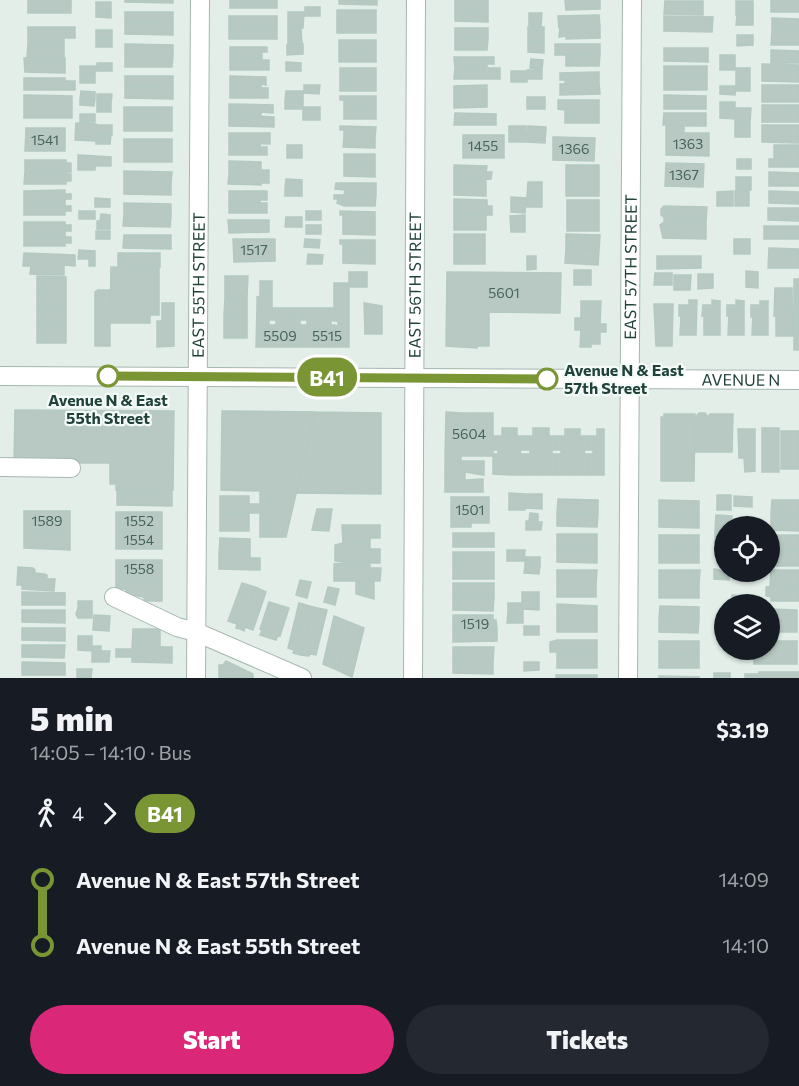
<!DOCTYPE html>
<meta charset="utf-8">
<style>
body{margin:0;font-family:Commissioner,sans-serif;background:#242831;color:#f1f3f6;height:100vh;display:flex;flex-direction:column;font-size:22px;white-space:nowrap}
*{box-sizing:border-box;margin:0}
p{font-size:20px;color:#9ea1a6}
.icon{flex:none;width:33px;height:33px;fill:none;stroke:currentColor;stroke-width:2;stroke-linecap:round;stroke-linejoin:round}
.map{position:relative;height:678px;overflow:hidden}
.details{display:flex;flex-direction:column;background:#171b24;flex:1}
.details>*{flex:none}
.badge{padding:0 12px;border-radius:20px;font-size:21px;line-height:39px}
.fabs{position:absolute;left:714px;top:516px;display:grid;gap:12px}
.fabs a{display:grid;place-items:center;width:66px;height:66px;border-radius:50%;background:#171b24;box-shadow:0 2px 4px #0004;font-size:30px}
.map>.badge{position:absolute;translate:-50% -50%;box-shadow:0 0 0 3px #fff}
.legs{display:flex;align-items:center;gap:9px;height:66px;padding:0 30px;font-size:20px}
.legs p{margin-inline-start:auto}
.summary{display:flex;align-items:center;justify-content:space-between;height:102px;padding:0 30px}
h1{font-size:33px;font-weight:800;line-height:45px}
.primary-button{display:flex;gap:12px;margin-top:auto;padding:12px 30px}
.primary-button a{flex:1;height:69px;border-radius:36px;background:#db2777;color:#fff;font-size:24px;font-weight:800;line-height:69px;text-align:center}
.primary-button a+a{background:#242831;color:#f1f3f6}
ul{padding:0 30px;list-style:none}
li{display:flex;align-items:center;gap:21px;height:66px;font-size:22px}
li i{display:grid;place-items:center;width:9px;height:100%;margin:0 8px;background:currentColor}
li i::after{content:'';width:15px;height:15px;margin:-8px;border:4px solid;border-radius:50%;background:#171b24}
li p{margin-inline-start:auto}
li:first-child i{background:linear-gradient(#0000 50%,currentColor 0)}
li:last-child i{background:linear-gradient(currentColor 50%,#0000 0)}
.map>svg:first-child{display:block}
.building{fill:#b7c9c2;stroke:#b4c9c1;stroke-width:1.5}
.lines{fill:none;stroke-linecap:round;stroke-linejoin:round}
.minor-casing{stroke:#a5b7b1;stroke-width:20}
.minor{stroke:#fff;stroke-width:18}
.line-1-casing{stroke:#fff;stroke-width:14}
.line-1{stroke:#799534;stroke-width:9}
.stop-1-dot{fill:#fff;stroke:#799534;stroke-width:3}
.labels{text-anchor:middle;stroke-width:4.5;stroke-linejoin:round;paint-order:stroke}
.number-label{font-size:14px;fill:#46645c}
.street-label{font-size:16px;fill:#20423a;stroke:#f4faf7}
.stop-label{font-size:16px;font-weight:bold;fill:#20423a;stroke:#f4faf7;text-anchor:start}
</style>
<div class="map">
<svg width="799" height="678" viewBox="0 0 799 678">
<rect width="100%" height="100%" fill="#e3eee9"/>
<path class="building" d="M28,0H71V13H28Z
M125,0H173V3L125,2Z
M230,0H277V8H230Z
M339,0H377V5L339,4Z
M455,0H488V10H455Z
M565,0H600V9L566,10Z
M771,0H799V12H771Z
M665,1H703V15L664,14Z
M736,1H753V15H736Z
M96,2H111V10H96Z
M305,7H320V16H305Z
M96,10H111V18L96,17Z
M337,10H376V23L337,22Z
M455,10H488V22L455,21Z
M125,12H173V23H125Z
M288,12H304L303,28L288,27Z
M529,13H542L541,26H529Z
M599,15L600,27L559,28L558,16Z
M229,16H277V28H229Z
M664,16L713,17L712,32L664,31Z
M737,16H753V25H736Z
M772,18L799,19V32L772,31Z
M337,22L376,23V33H337Z
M125,23H173V35L125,34Z
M28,27H75V38H64V43H28Z
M528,27H544V41H528Z
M600,27V38L566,39V36L559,37L560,28Z
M229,28H277V39H229Z
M288,28H301L302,44L288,45Z
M455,28H488V39H455Z
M96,30H112V39H96Z
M772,31L799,32V45H771Z
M737,35H753V45L737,46Z
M96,39H112V47H96Z
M455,39H488L487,50H455Z
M339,40H376V51H339Z
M528,41H544V53L528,52Z
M28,43H64V59L27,58Z
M125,44L173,45V56L125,55Z
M303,44V54L287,55V45Z
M555,44H600V55H555Z
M230,47H267V52H262V58H230Z
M664,48H708V62L664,61Z
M771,50L799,51V63H771Z
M339,51H376V62H339Z
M125,55L173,56L172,67H125Z
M566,55H600L599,66H566Z
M720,55H735V62L720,63Z
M454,57H494V64H487V68H455Z
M24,58H65V73L25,72Z
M230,58H262V60H269V70H230Z
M531,59L543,60L542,69L530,68Z
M286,62L301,63V71H286Z
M735,62V70H720V63Z
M97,63H112V71H97Z
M762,64L799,65V82L762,81Z
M80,66H96L95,74H80Z
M664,66H707V78H664Z
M340,68H376V80L340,79Z
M455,68H500V79H454Z
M736,68H750V83H736Z
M527,70H542V79H527Z
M511,71H527V82H511Z
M599,72V83L565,84V80H560V73Z
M80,74H95V83H80Z
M125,76H173V87H125Z
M230,76L266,77V85L261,84V88L230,87Z
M24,78H65V81H75V90H24Z
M664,78H707V90H664Z
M340,79L376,80V91H340Z
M599,83L600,94L560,95V84Z
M736,83H750V91H736Z
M304,85H320L319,94L304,93Z
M487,85V96H454V86Z
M762,85H799V102H762Z
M720,86H736L735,95L720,94Z
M125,87H173V99L125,98Z
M230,87L268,88V98H230Z
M81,91L95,92V99H80Z
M286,91H303V101H285Z
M97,94H112L111,103L97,102Z
M24,95L72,96V107L24,106Z
M664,95L706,96V109H664Z
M340,96H376V108H344V100H340Z
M454,96H487V107L454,108Z
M527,97H545V109H527Z
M80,99H95L94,106L80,105Z
M558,100H599V112H565V110L558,109Z
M285,101H303V109H285Z
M97,102L111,103V112H97Z
M720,102H735V111H720Z
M229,104L273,105V113L261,112V115H229Z
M762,105H799V122H762Z
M24,106L72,107V118H24Z
M124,107H172V118H124Z
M303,107H320V120H303Z
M344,108H376V119H344Z
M736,108H751L750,123H735Z
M720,111H735V119L720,118Z
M565,112H599V123H565Z
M455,113L496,114V125H454Z
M664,113H706V126L663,125Z
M80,114H95V122H80Z
M229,115L274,117V127L229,126Z
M124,118H172V131H124Z
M76,123L96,124L95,141L75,140Z
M735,123H750V137H735Z
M96,125H112V135H96Z
M666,125L684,126V133H709V156L666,155Z
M762,125H799V143L762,142Z
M340,126L376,127L375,138L344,137V130H340Z
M509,126H526V142H509Z
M528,126L546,127L545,143L527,142Z
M26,128H65V151H25Z
M229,133H270V144L229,143Z
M96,135H111L110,144H96Z
M463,135H504V158H463Z
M344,137L375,138V148L343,147Z
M553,137L595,138L594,161L553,160Z
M124,139H172V151L124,150Z
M229,143L260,144V147H267V155H229Z
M287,145H302V158H287Z
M774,145H799V167H769V159H774Z
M124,150L172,151V162H124Z
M344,154H375V166H344Z
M78,155L96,156L95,170H78Z
M96,156L111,157V166H96Z
M737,159H751V169H737Z
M25,160H66V163H71V172H25Z
M229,161L261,162V170H269V175L229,174Z
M666,163L704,164L703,187L665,186Z
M454,165L487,166L486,172H492L491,179L454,181Z
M566,165H599V181L566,182Z
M344,166H375V177L344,176Z
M124,171L172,172L171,184L124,183Z
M25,172H66V174H71V181H66V184H24Z
M769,172L799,173V186H769Z
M229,174L269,175V183H261V185L228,184Z
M736,177H751V190H736Z
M286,179L302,180V189L285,188Z
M454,181H486V196L454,195Z
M599,181V196H566V182Z
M528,182H542V197H527Z
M124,183L171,184V195L124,194Z
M336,183H376V195H344L345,190L335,189Z
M285,188L302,189V196H285Z
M65,190V194H71V199H65V203H24V191Z
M229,191H267V200H260V202H229Z
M733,191V206H717V192Z
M735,191H749V206H735Z
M769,191L799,192V204L769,203Z
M334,195H376L375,206H344L337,203L338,199H334Z
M511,197L526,198L525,213L511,212Z
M95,198L110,199V207H95Z
M527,198H542V207H527Z
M454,199L487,200V206H492V215H454Z
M567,200H599V216H567Z
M229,202L267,203V213H229Z
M24,203H65V206H71V211H65V215H24Z
M124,203L171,204V216L124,215Z
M664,206L707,207L706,222H664V217L661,215V209Z
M768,208H799V221L768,220Z
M79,211H95V219H79Z
M306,211H321V220H306Z
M340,211L375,212V224L343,223V215H340Z
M101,214L110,215V229H97V221H100Z
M124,215L171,216L170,227L123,226Z
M454,215H486V230H454Z
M525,215V232H511L510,216Z
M567,216H599V231H567Z
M286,217H302V227H285Z
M228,220H269V232L229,233Z
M24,222H65V225H71V231H65V234H24Z
M664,222H706V239L663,238L660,225Z
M343,223L375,224V235L343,234Z
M306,225H321V234H306Z
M764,226H799V239H764Z
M96,231H110V239H96Z
M24,234H65V237H71V243H65V246H24Z
M454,234H485V249H454Z
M566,234L600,235L599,250L566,248Z
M124,235H171V249L123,248Z
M233,239H275V261L234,262Z
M305,239L320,240L319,248L304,247Z
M734,239H750V254H734Z
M340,240H375V252H343V244H340Z
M566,248L599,250L598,265L565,263Z
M769,248L799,249V268H768Z
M454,249H485V264H454Z
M79,250L95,251V266H89V259H78Z
M343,252H375V264L343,263Z
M24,253L75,255V266L64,265V275L30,274L31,266H23Z
M118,253H160V267H118Z
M308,254L323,255L322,264H307Z
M527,256H536V269L527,270Z
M657,256H701V268L657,269Z
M111,267H159V315H150V323H110Z
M574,270H591V285H574Z
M746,271L758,272V288L746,287Z
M349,272H367V287H349Z
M447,272L561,273L560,313L489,312V346H477V348L446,346Z
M655,273H672V285H654Z
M698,274H713V288L698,289Z
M674,275H691L690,290H674Z
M37,276L66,277V294L37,293Z
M225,276H248L247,297H225Z
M794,279H799V350H794Z
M260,281H272V320H269V325H272V347H256L257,308V297L260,296Z
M334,283H349V347H334V325L338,326V321H334Z
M775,288H792L793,336H776V316H774Z
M98,290H110V346H95V292Z
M37,293L66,294V310H37Z
M225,297H247V317L224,316Z
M689,300H697L696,335H680L681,316H679V305H689Z
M712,300L720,301V335H704V316H702L703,305H712Z
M736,300L744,301V335H728L729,316H727V305H736Z
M581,301H601L600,324H606V332H600V344H591V347H580L581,330H575V318H581Z
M760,301H768V335H752L753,316L751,317V305H760Z
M162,303H174V346L157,347V321H162Z
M364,303L382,306V334H365Z
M654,304H673L672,346H656Z
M272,308H288V347H272V325H276V320H272Z
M288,308H303V320H300V325H303V347H288Z
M303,308H320L319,347H303V325H307V320H303Z
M320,308H334V321L331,320V325H334V347H319Z
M37,310H66V325H37Z
M224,316L247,317V338H224Z
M37,325H66V343H37Z
M15,410L174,411L173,490H116V484H110V463H14Z
M222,411L315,412L286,537H260V491L221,490Z
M315,412L381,413V494L296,493Z
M446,412L461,413V461H445Z
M461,413H477V456H461Z
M477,413H493V456H477Z
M699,413H705L708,417L710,414H733L732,452H695V418Z
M664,414H695L694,481H661V417H664Z
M502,428H509V475L493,474V454H498V450H493V436H502Z
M509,428H517V436H525V450H520L521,454H525V475H509Z
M533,428H541V475H525V454H530V450H525V436H533Z
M541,428H549V436H556V450H552V454H556V475H541Z
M762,428H779V472H762Z
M565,429H573V475H556V454H561V450H556V436H565Z
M573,429H580V436H588V450H585L584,454H588V475H573Z
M597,429H604V475H588V454H593V450H588V436H597Z
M738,429H755V471L745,472L744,458H739Z
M781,431H797V469H781Z
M797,431H799V469H797Z
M445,461H484V475L465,472V477L445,476Z
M445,476L465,477V480L483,479V492H445Z
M117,490H172V506L117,505Z
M509,493L525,494V510H509Z
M525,494H542V509L525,508Z
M717,495H731V510H717Z
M220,496H249V504H260V513H220Z
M734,496L752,497V507L734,506Z
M451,497H489V523H471V527H451Z
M558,499L598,500V513H557Z
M659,500L699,501V514H659Z
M772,500H799V516L771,515Z
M317,509H332L329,531L312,530Z
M24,511H70V531H24Z
M116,512H162V531H116Z
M220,513H249V531H220Z
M530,513L538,514V522H542L541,530H526V521H529Z
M557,513H598L597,527L557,526Z
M659,514H699V528L659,527Z
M716,515L732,516L731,526H724V531H715Z
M771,515L799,516V531L771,530Z
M731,524L749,525V526H731Z
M342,525H380V538H370V543H343Z
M24,531H70V550L24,548Z
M116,531H162V549H116Z
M715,531H724V542H715Z
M453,533H494V547H453Z
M557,534H597V548H557Z
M659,535H699V549H659Z
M771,535H799V551H771Z
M220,538L250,539V555L219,554Z
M343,543H370V549H380V563L335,561V545Z
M557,548H597V563L557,562Z
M659,549H699V563H659Z
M507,550H525L524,561H507Z
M771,551H799V566H771Z
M453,552H494V566L453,565Z
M219,554L250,555V558H260V570L219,569Z
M525,557H540V566H525Z
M116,560H162V579H116Z
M343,563H370V568H381L380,581H334V564Z
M453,565L494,566V579H453Z
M525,566H540L539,574L524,573Z
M18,567L33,568L35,570V573L44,574L47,575V579H55L54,591L22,589V585H17Z
M714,569L730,572L729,580L714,579Z
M557,570H597L596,584L557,583Z
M659,570H700L699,584L659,583Z
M771,570H799V586H770Z
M116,579H162V601H144V597L126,594V589H116Z
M300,580L311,582L307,598L296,595Z
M356,581H374V599L356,594Z
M242,583L255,587L240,629L236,628L237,624L228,621Z
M453,583H494V597H453Z
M557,583L596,584V597H557Z
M659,583L699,584V598H659Z
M771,586H799V601H771V597L766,596V587Z
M255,587L266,592L253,630L245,627L244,631L240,629Z
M328,587L339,589L335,605L324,602Z
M22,592L65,593V605H22Z
M522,592H539V601H522Z
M732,595L749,596V604H732Z
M453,597H494L493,611L453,610Z
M78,601H92V608H78Z
M522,601H539V610L523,609Z
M269,602L289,608L280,636L278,635L276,640L260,635L262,630L260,629Z
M299,603L313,607L301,655L293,653L294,650L288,648Z
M508,603H523V613H508Z
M557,604L597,606V619L557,618Z
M660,606L699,607V620L659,619Z
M313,607L327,610L316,655L310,654L309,656L301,655Z
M78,608H92V618H78L76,614Z
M770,609L797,610V632H770Z
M22,610H65V623L22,622Z
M508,613H523V623H507Z
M94,615L110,616L109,631L93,630Z
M453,615H493V620H496L497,629L453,630Z
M334,616L349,622L337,670L323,664Z
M557,618L597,619V632H557Z
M659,619L699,620L698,633L659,632Z
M349,622L364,628L352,677L337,670Z
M524,626H539V635H524Z
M22,628H65V641L22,640Z
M133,629H160V647H172V663L132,662V657H116V649H132Z
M497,629V641L453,642V630Z
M78,636H92V643H78Z
M557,640H597V654H557V652H550V642Z
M659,641H699V655H659Z
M770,641H797V664H754V650H770Z
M78,643H92V651L78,650Z
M22,645H65L64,658L22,657Z
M92,646H101V651H110L109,662H92Z
M453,647H494L493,661L453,660Z
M557,654H597V668H557Z
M659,655H699V668H659Z
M453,660L493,661V674L453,673Z
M226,661L253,674V678H219V665H223Z
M22,662L65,663V675H22Z
M524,662H539V670L524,671Z
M77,669H92L91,678H77Z
M759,672H799V678H745V674H759Z
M714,673H730V678H714Z
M556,675H597V678H556Z
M659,676L699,677V678H659Z"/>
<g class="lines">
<defs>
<g id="minor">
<path id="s1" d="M0,376L799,380"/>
<path d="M0,467L71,468"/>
<path d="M114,597L177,627L196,632L302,678"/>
<path id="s2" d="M196,678L200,0"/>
<path id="s3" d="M413,678L416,0"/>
<path id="s4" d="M628,678L632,0"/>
</g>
</defs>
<use href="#minor" class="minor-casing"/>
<use href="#minor" class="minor"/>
</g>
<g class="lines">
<defs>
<path id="line-1" d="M108,376L547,379"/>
</defs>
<use href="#line-1" class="line-1-casing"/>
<use href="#line-1" class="line-1"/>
</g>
<g class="stop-1-dot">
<circle cx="108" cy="376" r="10"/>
<circle cx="547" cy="379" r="10"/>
</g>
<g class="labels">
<g class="number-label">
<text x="45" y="145">1541</text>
<text x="688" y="149">1363</text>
<text x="483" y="151">1455</text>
<text x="574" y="154">1366</text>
<text x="684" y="180">1367</text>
<text x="254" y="255">1517</text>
<text x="504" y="298">5601</text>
<text x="280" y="341">5509</text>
<text x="327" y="341">5515</text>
<text x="469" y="439">5604</text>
<text x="470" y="515">1501</text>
<text x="47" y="526">1589</text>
<text x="139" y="526">1552</text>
<text x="139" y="545">1554</text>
<text x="139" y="574">1558</text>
<text x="475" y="629">1519</text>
</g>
<g class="street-label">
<text dy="6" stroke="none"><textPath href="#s4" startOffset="411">EAST 57TH STREET</textPath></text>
<text dy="6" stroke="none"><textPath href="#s2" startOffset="393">EAST 55TH STREET</textPath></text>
<text dy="6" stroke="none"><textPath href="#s3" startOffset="393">EAST 56TH STREET</textPath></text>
<text dy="6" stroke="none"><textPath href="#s1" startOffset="741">AVENUE N</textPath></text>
</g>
<g class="stop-label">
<text x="564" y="376">Avenue N &amp; East<tspan x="564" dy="18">57th Street</tspan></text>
<text x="108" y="406" text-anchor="middle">Avenue N &amp; East<tspan x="108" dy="18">55th Street</tspan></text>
</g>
</g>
</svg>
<div class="fabs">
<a><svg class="icon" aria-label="locate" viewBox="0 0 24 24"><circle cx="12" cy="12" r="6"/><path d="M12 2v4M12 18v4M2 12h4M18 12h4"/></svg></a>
<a><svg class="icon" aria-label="layers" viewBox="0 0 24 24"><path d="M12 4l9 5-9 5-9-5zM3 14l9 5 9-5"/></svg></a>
</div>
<b class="badge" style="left:327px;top:377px;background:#799534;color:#fff">B41</b>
</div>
<section class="details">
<div class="summary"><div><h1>5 min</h1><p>14:05 – 14:10 · Bus</p></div><b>$3.19</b></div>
<div class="legs"><svg class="icon" aria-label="walk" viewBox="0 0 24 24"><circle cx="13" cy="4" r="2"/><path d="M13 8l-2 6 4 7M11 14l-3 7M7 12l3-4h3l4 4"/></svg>4<svg class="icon" aria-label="forward" viewBox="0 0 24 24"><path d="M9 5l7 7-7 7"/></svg><b class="badge" style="background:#799534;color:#fff">B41</b></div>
<ul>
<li><i style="color:#799534"></i><b>Avenue N &amp; East 57th Street</b><p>14:09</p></li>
<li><i style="color:#799534"></i><b>Avenue N &amp; East 55th Street</b><p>14:10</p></li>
</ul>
<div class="primary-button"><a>Start</a><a>Tickets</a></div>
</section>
